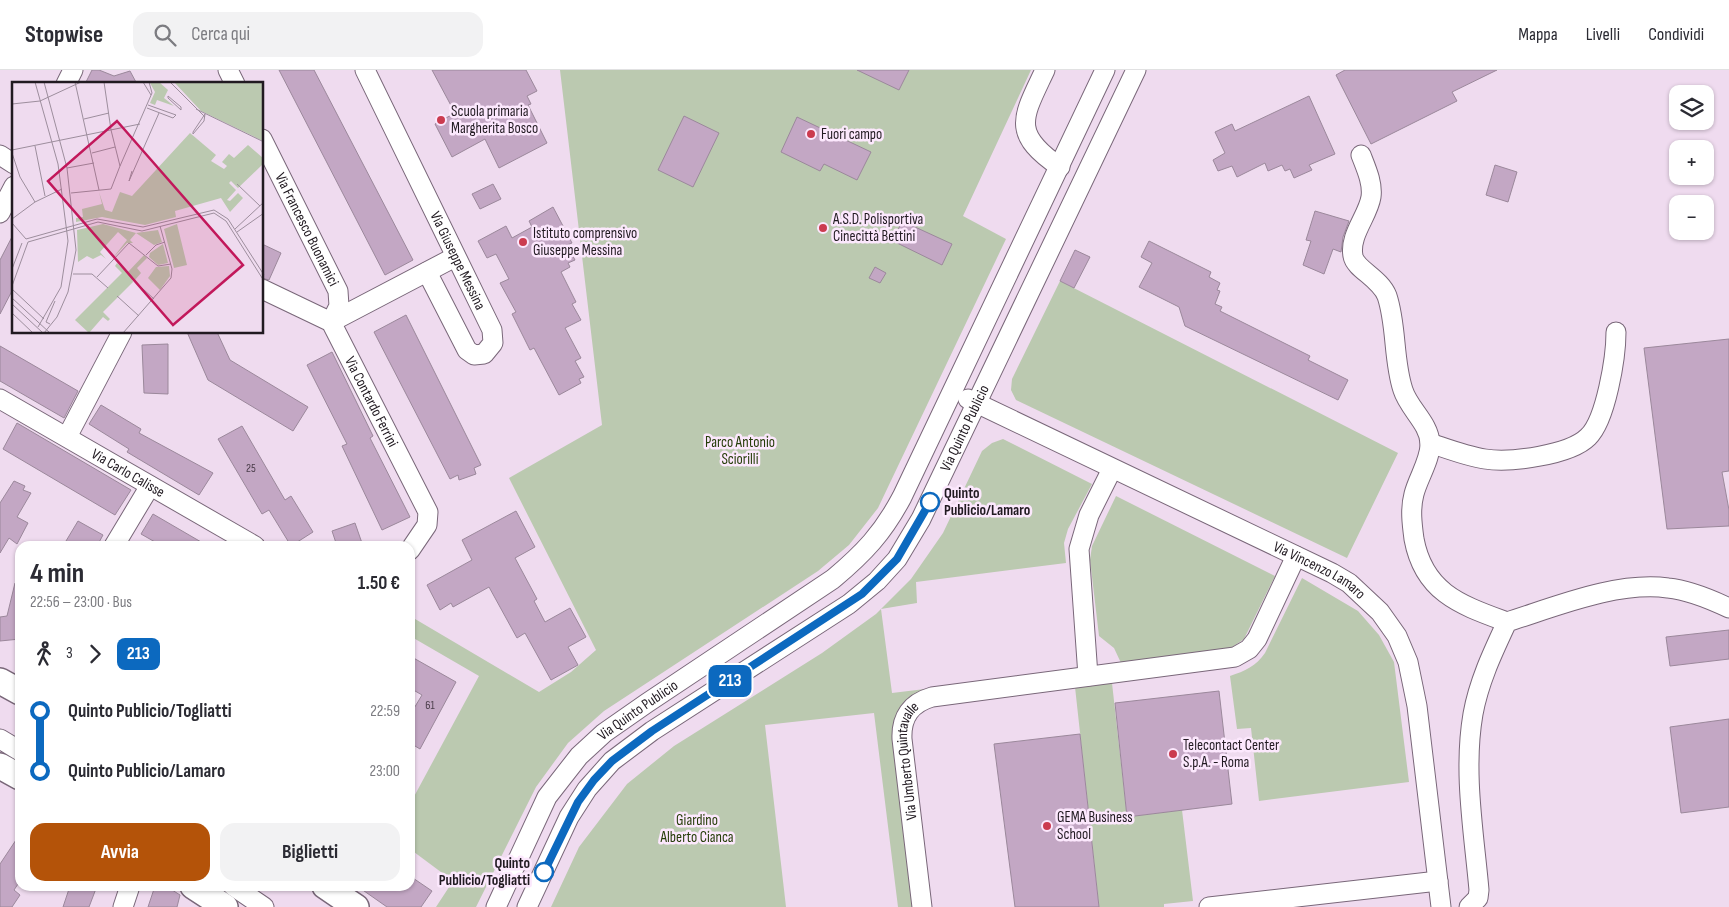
<!DOCTYPE html>
<html lang="it">
<meta charset="utf-8">
<style>
body{margin:0;font-family:"Sofia Sans Condensed",sans-serif;background:#f2f2f3;color:#2b2b33;height:100vh;display:flex;flex-direction:column;font-size:19px;white-space:nowrap}
*{box-sizing:border-box;margin:0}
p{font-size:16px;color:#7c7c81}
.icon{flex:none;width:28px;height:28px;fill:none;stroke:currentColor;stroke-width:2;stroke-linecap:round;stroke-linejoin:round}
.map{position:relative;flex:1;overflow:hidden}
.side{position:absolute;left:15px;top:471px;width:400px;height:350px;display:flex;flex-direction:column;background:#fff;border-radius:15px;box-shadow:0 1px 4px #0004}
.side>*{flex:none}
.badge{padding:0 10px;border-radius:8px;font-size:18px;line-height:32px}
.controls{position:absolute;left:1669px;top:15px;display:grid;gap:10px}
.controls a{display:grid;place-items:center;width:45px;height:45px;border-radius:10px;background:#fff;box-shadow:0 1px 4px #0004;font-size:25px}
.map>.badge{position:absolute;translate:-50% -50%;box-shadow:0 0 0 2px #fff}
.legs{display:flex;align-items:center;gap:8px;height:55px;padding:0 15px;font-size:16px}
.legs p{margin-inline-start:auto}
.head{display:flex;align-items:center;justify-content:space-between;height:85px;padding:0 15px}
h1{font-size:28px;font-weight:700;line-height:38px}
.action{display:flex;gap:10px;margin-top:auto;padding:10px 15px}
.action a{flex:1;height:58px;border-radius:15px;background:#b45309;color:#fff;font-size:20px;font-weight:700;line-height:58px;text-align:center}
.action a+a{background:#f2f2f3;color:#2b2b33}
ul{padding:0 15px;list-style:none}
li{display:flex;align-items:center;gap:18px;height:60px;font-size:19px}
li i{display:grid;place-items:center;width:8px;height:100%;margin:0 6px;background:currentColor}
li i::after{content:'';width:12px;height:12px;margin:-6px;border:4px solid;border-radius:50%;background:#fff}
li p{margin-inline-start:auto}
li:first-child i{background:linear-gradient(#0000 50%,currentColor 0)}
li:last-child i{background:linear-gradient(currentColor 50%,#0000 0)}
header{display:flex;align-items:center;gap:30px;box-sizing:border-box;height:70px;padding:0 25px;background:#fff;border-bottom:1px solid #e1e1e2}
header strong{font-size:24px}
nav{display:flex;gap:28px;margin-inline-start:auto;font-size:18px}
.search{width:350px;height:45px;background:#f2f2f3;display:flex;align-items:center;gap:12px;box-sizing:border-box;padding:0 18px;border-radius:15px;color:#7c7c81;font-size:19px}
.map>svg:first-child{display:block}
.green{fill:#bbc9b0}
.building{fill:#c3a7c4;stroke:#9b889b}
.lines{fill:none;stroke-linecap:round;stroke-linejoin:round}
.minor-casing{stroke:#796779;stroke-width:21}
.major-casing{stroke:#796779;stroke-width:28}
.minor{stroke:#fff;stroke-width:19}
.major{stroke:#fff;stroke-width:25}
.line-1-casing{stroke:#fff;stroke-width:11}
.line-1{stroke:#0c69bf;stroke-width:8}
.poi-dot{fill:#cb3b4f;stroke:#fce8fd;stroke-width:2}
.stop-1-dot{fill:#fff;stroke:#0c69bf;stroke-width:2.5}
.labels{text-anchor:middle;stroke-width:5;stroke-linejoin:round;paint-order:stroke}
.number-label{font-size:12px;fill:#4a3d4a}
.poi-label{font-size:15px;fill:#211a21;stroke:#fce8fd;text-anchor:start}
.street-label{font-size:15px;fill:#211a21;stroke:#fce8fd}
.park-label{font-size:15px;fill:#253d08;stroke:#fce8fd}
.stop-label{font-size:15px;font-weight:bold;fill:#211a21;stroke:#fce8fd;text-anchor:start}
.inset-road{fill:none;stroke:#9d8e9d;stroke-width:1}
.view{fill:#c2185b;fill-opacity:0.15;stroke:#c2185b;stroke-width:2.5}
.inset-edge{fill:none;stroke:#211a21;stroke-width:2.5}
</style>
<header>
<strong>Stopwise</strong>
<div class="search"><svg class="icon" aria-label="search" viewBox="0 0 24 24"><circle cx="10" cy="10" r="6"/><path d="M15 15l6 6"/></svg>Cerca qui</div>
<nav><a>Mappa</a><a>Livelli</a><a>Condividi</a></nav>
</header>
<div class="map">
<svg width="1729" height="837" viewBox="0 0 1729 837">
<rect width="100%" height="100%" fill="#efdbef"/>
<path class="green" d="M560,0H1031L963,146L1006,169L878,438L849,475L818,501L604,641L568,673L536,717L476,837H436L453,811L410,779V734L479,606L410,566V546L539,622L571,602L596,580L509,408L602,355Z
M1060,211L1398,383L1347,488L1016,330L1011,320L1012,309Z
M1003,369L1092,414L1068,459L1064,473L1066,493L916,512L917,533L881,539L892,623L925,619L908,632L913,837H898L874,643L765,655L786,837H551L579,777L627,714L674,676L822,583L876,544L911,509L943,463L982,381L992,373Z
M1116,426L1275,506L1244,569L1228,580L1121,593L1114,578L1099,566L1090,490L1092,476Z
M1302,508L1358,541L1379,565L1394,592L1409,712L1259,731L1251,658L1237,659L1230,606C1245,601 1256,596 1265,583Z
M1112,613L1127,747L1182,740L1193,831L1164,834V837H1097L1099,836L1075,617Z"/>
<path class="building" d="M92,0H99L114,6L130,1L137,14H85Z
M279,0H314L413,190L385,205Z
M432,0H526L537,21L527,26L531,34L528,35L547,73L499,98L485,69L452,87L435,54L455,43Z
M857,0H909L899,20Z
M1345,0H1497L1452,22L1457,31L1371,74L1336,5Z
M1309,26L1335,84L1309,95L1312,100L1294,108L1290,99L1285,101L1282,95L1268,101L1265,93L1237,107L1232,96L1218,101L1213,90L1225,83L1215,62L1232,54L1235,61Z
M684,46L719,63L693,117L658,100Z
M797,47L871,82L857,110L824,94L820,101L781,82Z
M1495,95L1517,102L1508,132L1486,125Z
M493,114L501,129L480,139L472,124Z
M553,137L572,173L567,175L575,190L568,193L570,197L561,202L576,232L572,234L581,250L565,258L581,288L575,291L584,307L579,309L581,313L559,325L534,278L530,280L512,244L516,242L500,213L509,209L496,184L487,188L478,171L506,156L512,168L532,157L529,151Z
M1315,141L1349,151L1343,167L1341,182L1333,179L1324,204L1303,195L1311,171L1306,170Z
M902,151L952,174L942,195L893,171Z
M14,163V217L0,244V190Z
M1149,171L1211,202L1209,207L1220,213L1217,220L1220,221L1215,234L1222,237L1220,241L1310,286L1308,290L1348,310L1338,330L1185,256L1179,237L1139,217L1152,193L1141,187Z
M262,174L281,183L269,210L262,208Z
M1075,180L1090,187L1074,218L1060,211Z
M875,197L886,203L880,213L869,208Z
M406,245L481,395L474,398L476,404L459,410L458,405L450,409L374,262Z
M187,262H217L230,290L308,337L293,361L208,310Z
M1729,269V401L1722,402L1729,440V456L1667,459L1644,278Z
M168,274V324L144,323L142,275Z
M0,276L78,321L64,348L0,311Z
M332,282L373,366L370,368L410,447L382,460L342,376L347,374L307,295Z
M101,335L141,359L139,363L213,403L199,425L127,382L129,379L89,354Z
M17,353L131,420L115,445L3,379Z
M242,356L285,430L291,426L313,462L291,476L269,440L262,444L218,369Z
M14,411L25,416L23,420L31,423L17,447L28,453L17,474L9,468L0,483V433Z
M516,441L535,477L515,488L537,529L534,531L545,552L570,538L586,567L568,577L578,595L551,610L525,563L517,568L489,517L453,537L451,533L440,540L427,515L472,490L462,470Z
M153,444L208,476H162L141,464Z
M78,451L103,465L97,476H63Z
M355,453L363,476H337L332,461Z
M15,513L20,514V569L0,571V547L7,546Z
M1729,560V589L1670,596L1666,567Z
M410,586L456,612L420,679L410,673V645L422,625L410,618Z
M1219,621L1232,734L1127,747L1115,633Z
M1729,649V737L1681,743L1670,657Z
M1080,664L1099,837H1015L994,674Z
M20,764V811L14,820L20,825L12,837H0V794Z
M410,806L432,821L421,837H387L357,816H410Z
M70,816H97L89,837H63Z
M155,816H166L180,825L177,837H148Z"/>
<g class="lines">
<defs>
<g id="minor">
<path d="M228,0L235,14"/>
<path id="s1" d="M365,0L492,260L493,273L484,284L474,285L467,280L427,202"/>
<path d="M1045,0C1023,47 1010,63 1060,97"/>
<path d="M66,14L73,0"/>
<path id="s2" d="M262,69L338,221L339,236L331,252"/>
<path d="M0,85L14,94"/>
<path d="M1361,85C1366,98 1373,113 1371,127C1368,146 1349,165 1353,186C1355,199 1380,208 1387,226C1397,256 1393,290 1403,320C1409,339 1429,353 1430,373C1431,389 1418,408 1414,424C1410,439 1412,454 1414,469C1424,523 1461,535 1507,552"/>
<path d="M0,143L14,116"/>
<path id="s3" d="M262,219L331,252L428,442L427,455L410,480"/>
<path d="M331,252L455,187"/>
<path id="s4" d="M0,329L255,476"/>
<path id="s5" d="M968,329L1332,503L1349,513L1380,542L1397,566L1408,592L1417,636L1441,837"/>
<path d="M67,367L122,262"/>
<path d="M1430,373C1448,379 1466,386 1485,389C1510,393 1570,385 1588,367C1606,350 1616,287 1616,262"/>
<path d="M114,476L150,416"/>
<path d="M1088,606L1079,479L1089,445L1112,399"/>
<path d="M0,669L20,681"/>
<path d="M233,816L264,837"/>
<path d="M123,837L130,816"/>
<path id="s6" d="M496,837L547,727L579,686L604,663L647,633L833,509C864,483 883,463 902,427L1105,0"/>
<path id="s7" d="M527,837L569,747L587,719L612,691L652,661L849,534L877,511L897,489L921,449L1136,0"/>
<path id="s8" d="M922,837L902,669C901,647 911,633 932,627L1235,587L1249,579L1257,569L1296,486"/>
<path d="M1209,837L1438,811"/>
<path d="M1469,837L1478,828L1479,820C1474,763 1463,702 1473,644C1479,611 1493,582 1507,552C1555,537 1617,511 1668,518C1689,520 1710,529 1729,538"/>
</g>
<path id="major" d="M0,611L20,622
M0,696L20,707
M193,816L225,837
M325,816L356,837"/>
</defs>
<use href="#minor" class="minor-casing"/>
<use href="#major" class="major-casing"/>
<use href="#minor" class="minor"/>
<use href="#major" class="major"/>
</g>
<g class="lines">
<defs>
<path id="line-1" d="M544,802L578,732L594,710L612,691L652,661L862,524L897,489L930,432"/>
</defs>
<use href="#line-1" class="line-1-casing"/>
<use href="#line-1" class="line-1"/>
</g>
<g class="poi-dot">
<circle cx="441" cy="50" r="5"/>
<circle cx="811" cy="64" r="5"/>
<circle cx="823" cy="158" r="5"/>
<circle cx="523" cy="172" r="5"/>
<circle cx="1173" cy="684" r="5"/>
<circle cx="1047" cy="756" r="5"/>
</g>
<g class="stop-1-dot">
<circle cx="930" cy="432" r="9"/>
<circle cx="544" cy="802" r="9"/>
</g>
<g class="labels">
<g class="number-label">
<text x="251" y="402">25</text>
<text x="430" y="639">61</text>
</g>
<g class="poi-label">
<text x="451" y="46">Scuola primaria<tspan x="451" dy="17">Margherita Bosco</tspan></text>
<text x="821" y="69">Fuori campo</text>
<text x="833" y="154">A.S.D. Polisportiva<tspan x="833" dy="17">Cinecittà Bettini</tspan></text>
<text x="533" y="168">Istituto comprensivo<tspan x="533" dy="17">Giuseppe Messina</tspan></text>
<text x="1183" y="680">Telecontact Center<tspan x="1183" dy="17">S.p.A. - Roma</tspan></text>
<text x="1057" y="752">GEMA Business<tspan x="1057" dy="17">School</tspan></text>
</g>
<g class="street-label">
<text dy="5" stroke="none"><textPath href="#s2" startOffset="101">Via Francesco Buonamici</textPath></text>
<text dy="5" stroke="none"><textPath href="#s1" startOffset="212">Via Giuseppe Messina</textPath></text>
<text dy="5" stroke="none"><textPath href="#s3" startOffset="166">Via Contardo Ferrini</textPath></text>
<text dy="5" stroke="none"><textPath href="#s7" startOffset="668">Via Quinto Publicio</textPath></text>
<text dy="5" stroke="none"><textPath href="#s4" startOffset="148">Via Carlo Calisse</textPath></text>
<text dy="5" stroke="none"><textPath href="#s5" startOffset="391">Via Vincenzo Lamaro</textPath></text>
<text dy="5" stroke="none"><textPath href="#s6" startOffset="248">Via Quinto Publicio</textPath></text>
<text dy="5" stroke="none"><textPath href="#s8" startOffset="148">Via Umberto Quintavalle</textPath></text>
</g>
<g class="park-label">
<text x="740" y="377">Parco Antonio<tspan x="740" dy="17">Sciorilli</tspan></text>
<text x="697" y="755">Giardino<tspan x="697" dy="17">Alberto Cianca</tspan></text>
</g>
<g class="stop-label">
<text x="944" y="428">Quinto<tspan x="944" dy="17">Publicio/Lamaro</tspan></text>
<text x="530" y="798" text-anchor="end">Quinto<tspan x="530" dy="17">Publicio/Togliatti</tspan></text>
</g>
</g>
<g transform="translate(12 12)">
<rect width="251" height="251" fill="#efdbef"/>
<path d="M147,0L156,8L152,16L162,24L145,18L143,23L138,21L143,10L138,1ZM162,0H251V59L189,29ZM178,51L204,73L199,79L212,87L215,84L210,80L217,72L222,76L236,63L251,76V82L226,106L219,99L217,101L224,108L215,118L218,119L226,111L231,116L218,130L209,116L163,129L164,135L133,143L90,135L64,140V136L71,135L70,127L90,122L87,110L93,128L100,130L108,110L120,114ZM91,142L124,151L146,148L150,160L142,163L124,151L118,158L121,161H115L100,177L115,158L106,150L88,170L94,177L89,173L81,177L75,174L66,180L65,148ZM165,142L175,183L162,186L152,147ZM151,162L156,181L146,183L137,175L138,171ZM132,173L135,176L125,186L129,191L123,198L120,196L121,200L91,230L98,237L96,239L91,235L77,251L63,238L110,191L103,184L105,181L115,191ZM157,184L158,194L148,208L136,196L144,185Z" fill="#bbc9b0"/>
<path class="inset-road" d="M23,0L46,82L56,159L49,205L26,245M32,0L55,86L64,168L56,210L45,235L32,251M63,0L87,108M131,0L139,13M158,0L193,35M156,14L169,25V28L156,16ZM0,22L28,19L69,0M136,23L164,33M135,26L161,36L164,33M184,27L252,60M193,32L192,39L181,52V50ZM72,37L97,31M23,64L33,114M0,68L128,42M0,71L8,95L23,120M80,71L103,65M108,84L140,11L137,0M55,86L82,81M120,89L117,99L147,31M225,102L248,124M59,111L99,107L108,84L99,48L92,0M0,137L23,120L50,107M0,141L14,157M223,147L252,120M225,150L252,131M14,157L85,137L131,145L202,128L216,137L252,193M16,160L86,140L130,149L202,131L214,139L252,199M134,173L144,163L153,160M0,187L10,161M61,192H80L96,206M85,195L117,161L146,184L159,182M120,197L142,217M0,204L16,160M0,207L32,237M105,214L127,234M0,216L38,251M0,222L31,251M0,231L21,251M38,242L34,240L43,219M111,251L159,196L160,187L148,144"/>
<path class="view" d="M105,39L231,183L161,243L36,99Z"/>
<rect width="251" height="251" class="inset-edge"/>
</g>
</svg>
<div class="controls">
<a><svg class="icon" aria-label="layers" viewBox="0 0 24 24"><path d="M12 4l9 5-9 5-9-5zM3 14l9 5 9-5"/></svg></a>
<a>+</a>
<a>−</a>
</div>
<b class="badge" style="left:730px;top:611px;background:#0c69bf;color:#fff">213</b>
<section class="side">
<div class="head"><div><h1>4 min</h1><p>22:56 – 23:00 · Bus</p></div><b>1.50 €</b></div>
<div class="legs"><svg class="icon" aria-label="walk" viewBox="0 0 24 24"><circle cx="13" cy="4" r="2"/><path d="M13 8l-2 6 4 7M11 14l-3 7M7 12l3-4h3l4 4"/></svg>3<svg class="icon" aria-label="forward" viewBox="0 0 24 24"><path d="M9 5l7 7-7 7"/></svg><b class="badge" style="background:#0c69bf;color:#fff">213</b></div>
<ul>
<li><i style="color:#0c69bf"></i><b>Quinto Publicio/Togliatti</b><p>22:59</p></li>
<li><i style="color:#0c69bf"></i><b>Quinto Publicio/Lamaro</b><p>23:00</p></li>
</ul>
<div class="action"><a>Avvia</a><a>Biglietti</a></div>
</section>
</div>
